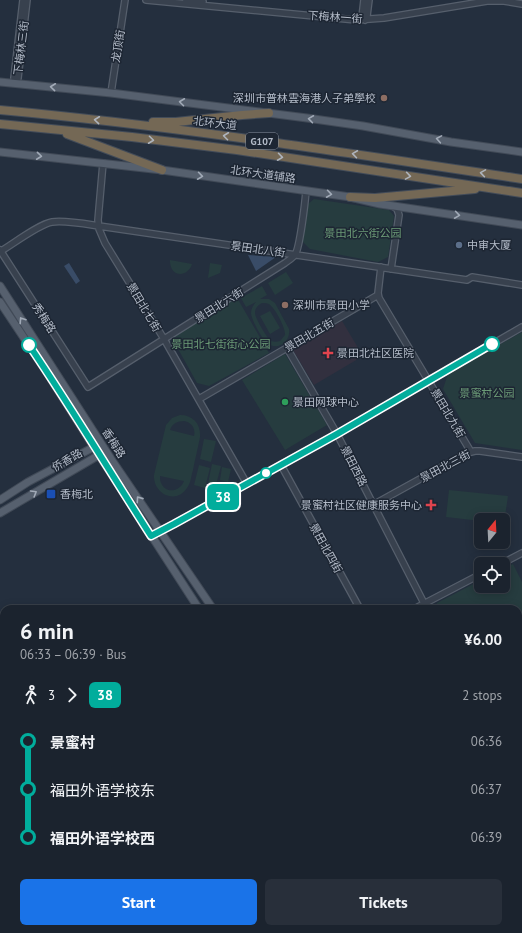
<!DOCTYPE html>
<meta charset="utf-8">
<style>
body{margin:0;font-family:"PT Sans","Noto Sans SC",sans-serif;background:#282f3a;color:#f1f3f6;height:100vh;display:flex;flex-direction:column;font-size:15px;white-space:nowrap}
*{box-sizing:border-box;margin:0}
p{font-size:13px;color:#a0a4aa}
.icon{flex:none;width:22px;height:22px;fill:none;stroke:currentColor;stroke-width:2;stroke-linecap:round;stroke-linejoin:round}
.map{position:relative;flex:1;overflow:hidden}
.panel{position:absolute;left:0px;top:605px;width:522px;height:328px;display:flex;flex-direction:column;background:#1b232e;border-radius:12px 12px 0 0;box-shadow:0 2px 10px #0003,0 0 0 1px #39404a}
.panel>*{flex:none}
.badge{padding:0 8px;border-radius:6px;font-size:14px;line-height:26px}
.needle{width:26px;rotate:18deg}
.controls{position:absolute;left:474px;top:513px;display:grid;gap:8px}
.controls a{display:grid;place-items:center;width:36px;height:36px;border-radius:6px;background:#1b232e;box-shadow:0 2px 10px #0003,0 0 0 1px #39404a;font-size:20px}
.map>.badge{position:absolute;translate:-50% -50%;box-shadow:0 0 0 2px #fff}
.legs{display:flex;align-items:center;gap:6px;height:44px;padding:0 20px;font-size:13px}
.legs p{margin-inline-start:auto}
.head{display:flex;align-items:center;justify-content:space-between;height:68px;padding:0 20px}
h1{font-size:22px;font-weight:800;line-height:30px}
.primary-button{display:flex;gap:8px;margin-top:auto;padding:8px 20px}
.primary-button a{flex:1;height:46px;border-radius:6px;background:#1a73e8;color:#fff;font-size:16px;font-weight:800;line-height:46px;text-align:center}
.primary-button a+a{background:#282f3a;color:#f1f3f6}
ul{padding:0 20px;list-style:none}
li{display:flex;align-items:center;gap:14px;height:48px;font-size:15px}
li i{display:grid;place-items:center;width:6px;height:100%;margin:0 5px;background:currentColor}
li i::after{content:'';width:10px;height:10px;margin:-5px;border:3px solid;border-radius:50%;background:#1b232e}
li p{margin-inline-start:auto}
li:first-child i{background:linear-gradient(#0000 50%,currentColor 0)}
li:last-child i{background:linear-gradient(currentColor 50%,#0000 0)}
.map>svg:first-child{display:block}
.medical{fill:#32303f}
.green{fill:#263c3f;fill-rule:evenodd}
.water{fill:#394c67}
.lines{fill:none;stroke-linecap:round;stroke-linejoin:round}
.minor-casing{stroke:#565f6c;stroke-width:8}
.major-casing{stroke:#414a57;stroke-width:9}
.highway-casing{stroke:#434c59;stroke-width:10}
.minor{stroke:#38414e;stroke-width:5.5}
.major{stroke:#56606e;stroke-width:7}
.highway{stroke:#746855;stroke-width:8}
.oneway{stroke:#a1aab7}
.oneway2{stroke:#aeb4bd}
.line-1-casing{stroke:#fff;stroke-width:9}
.line-1{stroke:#01ad9c;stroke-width:6}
.education-dot{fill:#8d6e63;stroke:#1d2633;stroke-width:1.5}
.service-dot{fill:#5c6f8a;stroke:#1d2633;stroke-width:1.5}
.stop-1-dot{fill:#fff;stroke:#01ad9c;stroke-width:2}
.health-dot{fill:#e0444e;stroke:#1d2633;stroke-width:1.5}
.leisure-dot{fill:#2e9e5b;stroke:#1d2633;stroke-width:1.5}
.transit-dot{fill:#1a4fb4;stroke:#1d2633;stroke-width:1.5}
.labels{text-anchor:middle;stroke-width:3;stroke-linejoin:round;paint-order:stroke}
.shield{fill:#1d2633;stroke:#878f9c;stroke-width:1}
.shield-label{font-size:10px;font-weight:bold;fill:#b4bcc9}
.street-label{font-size:11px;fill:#b4bcc9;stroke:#1d2633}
.poi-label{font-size:11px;fill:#b4bcc9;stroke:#1d2633;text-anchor:start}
.park-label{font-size:11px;fill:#6b9a76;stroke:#1d2633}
</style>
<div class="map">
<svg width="522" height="933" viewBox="0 0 522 933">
<rect width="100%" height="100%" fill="#242f3e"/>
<path class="medical" d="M342,321L363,356L314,385L293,350Z"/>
<path class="green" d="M314,199L389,210L394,216L388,257L378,262L310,249L302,241L308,204Z
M170,260L192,264C189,275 175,278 171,267C170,264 170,262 170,260Z
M210,263L222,265L220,273L208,278Z
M286,272L293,283L275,295L268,283Z
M262,286L267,295L260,299H269L275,303L289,329C291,341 278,352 267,343C262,339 251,319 251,313C251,309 253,305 256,302L246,307L241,298ZM262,303C266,303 269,303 271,306C276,310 286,329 285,335L280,341C277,342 274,342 271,341C267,338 255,318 255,313C255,308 258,305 262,303Z
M236,296L269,353L209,386L197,383L172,338Z
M270,311L280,328L270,334L260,316Z
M522,332V450L475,443L443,389L448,374Z
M285,354L327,425L285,450L242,380Z
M180,415C193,415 201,424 200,437C198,448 195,459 193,470C191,476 191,483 187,488C176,505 153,494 154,475L166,425L172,418ZM184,421C191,422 196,428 194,436L170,430C172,424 177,421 184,421ZM160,476L184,481C178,496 159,492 160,476Z
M204,439L216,441L211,462L200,459Z
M212,464L221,466L216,485L208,483Z
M199,465L210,468L205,488L194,485Z
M222,467L231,469L228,482L220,480Z
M449,490L508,496L504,523H503V520L481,521L446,517Z
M513,564L522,582V659L518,661V609H435L437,603L481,580V586H503V569Z
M0,687L4,693V929H64L67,933H0Z"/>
<path class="water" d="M248,255L276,257L256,271Z
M69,263L80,281L76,284L64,266Z"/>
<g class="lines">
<defs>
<path id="minor" d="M146,0L356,20L384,18L487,1H504L522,4
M186,0L203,2
M364,0L362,17L365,20
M365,20L367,16L369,0
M16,83L18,78L27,0
M16,83L14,78L23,0
M111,93L125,0
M103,163L98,220L99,229L105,243L164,339L247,484
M0,250L88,387L285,263C288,261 292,258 295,255C300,247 305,203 306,191
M1,251C13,244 39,224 52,222C64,220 86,224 99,226L467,280L472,277L522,285
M381,267L378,293L379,298L471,452
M391,269L399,215L397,209L393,206
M287,348L337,434L427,609
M199,399L378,295
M281,465L360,609
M373,505L467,453L475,451H480L522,457
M161,531L337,434L522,327
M501,564L522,553
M414,609L481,574
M518,666L522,664
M518,795L522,785
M378,933L379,929
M502,933L503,929"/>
<path id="major" d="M0,82L111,93L307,118L363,126L451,142L522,152
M0,152L162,170L350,197L380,204L522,225
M0,286L111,459L213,609
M0,302L48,374L94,447L199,609
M0,500L28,482L94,447H97
M0,513L99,455L101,451
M518,772L522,770
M518,786L522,784
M351,933L352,929
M358,933V929"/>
<path id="highway" d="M0,110C175,126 348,153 522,179
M153,122H176L242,115L269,113
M0,124L132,137L237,150L522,193
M67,134L162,170
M350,197L375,198L475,189"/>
</defs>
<use href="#minor" class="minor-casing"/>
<use href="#major" class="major-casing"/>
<use href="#highway" class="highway-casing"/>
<use href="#minor" class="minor"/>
<use href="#major" class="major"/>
<use href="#highway" class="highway"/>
</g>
<defs><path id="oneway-chevron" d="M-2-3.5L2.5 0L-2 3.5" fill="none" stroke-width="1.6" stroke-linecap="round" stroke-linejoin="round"/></defs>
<g class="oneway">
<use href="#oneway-chevron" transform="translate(53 87) rotate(-174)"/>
<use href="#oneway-chevron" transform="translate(182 102) rotate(-173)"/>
<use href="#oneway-chevron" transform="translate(311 119) rotate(-172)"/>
<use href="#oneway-chevron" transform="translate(439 139) rotate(-170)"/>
<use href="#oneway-chevron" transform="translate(39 156) rotate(6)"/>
<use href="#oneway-chevron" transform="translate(200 176) rotate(8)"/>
<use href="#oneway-chevron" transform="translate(329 194) rotate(8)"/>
<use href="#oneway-chevron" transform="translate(457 215) rotate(8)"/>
<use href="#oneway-chevron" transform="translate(22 320) rotate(-123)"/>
<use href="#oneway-chevron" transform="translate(34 493) rotate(-31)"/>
<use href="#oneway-chevron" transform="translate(139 499) rotate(-125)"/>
</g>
<g class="oneway2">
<use href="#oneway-chevron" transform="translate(97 120) rotate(-174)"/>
<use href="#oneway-chevron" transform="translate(226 136) rotate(-173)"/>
<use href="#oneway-chevron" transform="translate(151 140) rotate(7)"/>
<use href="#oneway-chevron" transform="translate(355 154) rotate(-172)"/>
<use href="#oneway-chevron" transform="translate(280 157) rotate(8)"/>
<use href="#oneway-chevron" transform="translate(483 173) rotate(-171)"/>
<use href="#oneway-chevron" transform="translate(408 176) rotate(9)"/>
</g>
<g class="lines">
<defs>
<path id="line-1" d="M29,345C71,407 110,472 151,536L174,524L337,434L492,344"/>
</defs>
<use href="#line-1" class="line-1-casing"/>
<use href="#line-1" class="line-1"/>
</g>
<g class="education-dot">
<circle cx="384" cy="98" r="4"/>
<circle cx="285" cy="305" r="4"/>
</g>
<circle class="service-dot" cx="459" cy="245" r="4"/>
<g class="stop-1-dot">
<circle cx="492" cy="344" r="7"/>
<circle cx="29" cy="345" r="7"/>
<circle cx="266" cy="473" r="5"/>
</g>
<g class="health-dot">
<path d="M326 347h4v4h4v4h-4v4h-4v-4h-4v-4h4z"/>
<path d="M429 499h4v4h4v4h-4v4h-4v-4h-4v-4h4z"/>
</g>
<circle class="leisure-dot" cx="285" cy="402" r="4"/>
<rect class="transit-dot" x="46" y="489" width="10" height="10" rx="2"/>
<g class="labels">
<rect class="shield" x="246" y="133" width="32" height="16" rx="3"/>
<g class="shield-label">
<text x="262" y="145">G107</text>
</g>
<g class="street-label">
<text transform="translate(335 17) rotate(4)" y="4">下梅林一街</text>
<text transform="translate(118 46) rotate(-81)" y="4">龙顶街</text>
<text transform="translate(21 48) rotate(-83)" y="4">下梅林三街</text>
<text transform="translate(215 123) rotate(7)" y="4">北环大道</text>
<text transform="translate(263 174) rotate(8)" y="4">北环大道辅路</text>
<text transform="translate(258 249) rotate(8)" y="4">景田北八街</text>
<text transform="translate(219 305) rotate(-32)" y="4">景田北六街</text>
<text transform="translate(144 307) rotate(59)" y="4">景田北七街</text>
<text transform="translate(44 318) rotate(57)" y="4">秀梅路</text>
<text transform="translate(309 335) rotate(-30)" y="4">景田北五街</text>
<text transform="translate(448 413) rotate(59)" y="4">景田北九街</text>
<text transform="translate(114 443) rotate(58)" y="4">香梅路</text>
<text transform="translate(67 460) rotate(-30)" y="4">侨香路</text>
<text transform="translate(354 466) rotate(63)" y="4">景田西路</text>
<text transform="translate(445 466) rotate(-28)" y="4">景田北三街</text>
<text transform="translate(326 548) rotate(61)" y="4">景田北四街</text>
</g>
<g class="poi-label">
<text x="376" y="102" text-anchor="end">深圳市普林雲海港人子弟學校</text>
<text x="467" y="249">中审大厦</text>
<text x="293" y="309">深圳市景田小学</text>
<text x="337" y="357">景田北社区医院</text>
<text x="293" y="406">景田网球中心</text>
<text x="60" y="498">香梅北</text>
<text x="422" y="509" text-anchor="end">景蜜村社区健康服务中心</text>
</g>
<g class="park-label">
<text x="363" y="237">景田北六街公园</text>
<text x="221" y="348">景田北七街街心公园</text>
<text x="487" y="397">景蜜村公园</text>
</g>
</g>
</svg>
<div class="controls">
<a><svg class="needle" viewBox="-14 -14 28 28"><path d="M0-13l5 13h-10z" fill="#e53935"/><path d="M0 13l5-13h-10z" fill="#a0a4aa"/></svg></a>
<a><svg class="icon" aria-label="locate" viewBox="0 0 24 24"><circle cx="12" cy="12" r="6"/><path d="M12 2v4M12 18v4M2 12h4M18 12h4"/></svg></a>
</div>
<b class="badge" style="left:223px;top:497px;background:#01ad9c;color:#fff">38</b>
<section class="panel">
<div class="head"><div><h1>6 min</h1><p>06:33 – 06:39 · Bus</p></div><b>¥6.00</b></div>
<div class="legs"><svg class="icon" aria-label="walk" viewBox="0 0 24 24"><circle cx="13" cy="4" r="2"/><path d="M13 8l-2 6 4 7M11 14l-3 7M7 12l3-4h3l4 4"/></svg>3<svg class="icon" aria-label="forward" viewBox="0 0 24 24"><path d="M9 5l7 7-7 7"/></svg><b class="badge" style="background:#01ad9c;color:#fff">38</b><p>2 stops</p></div>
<ul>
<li><i style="color:#01ad9c"></i><b>景蜜村</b><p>06:36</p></li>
<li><i style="color:#01ad9c"></i><span>福田外语学校东</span><p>06:37</p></li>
<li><i style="color:#01ad9c"></i><b>福田外语学校西</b><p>06:39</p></li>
</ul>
<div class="primary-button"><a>Start</a><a>Tickets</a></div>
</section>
</div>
